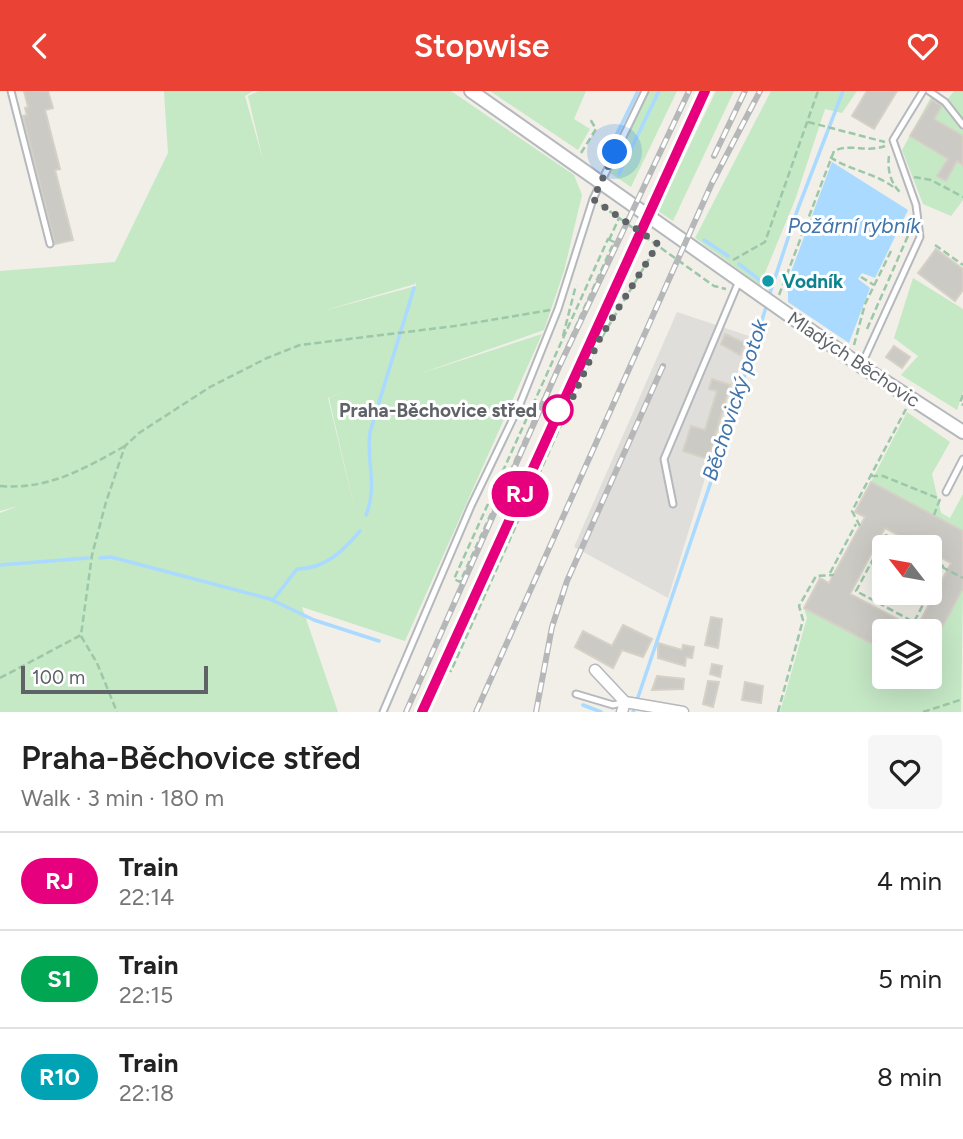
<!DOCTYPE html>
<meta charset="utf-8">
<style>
body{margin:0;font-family:Figtree,sans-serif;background:#f6f6f6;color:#222;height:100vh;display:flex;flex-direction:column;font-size:26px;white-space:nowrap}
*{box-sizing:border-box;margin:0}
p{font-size:23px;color:#767676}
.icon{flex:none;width:38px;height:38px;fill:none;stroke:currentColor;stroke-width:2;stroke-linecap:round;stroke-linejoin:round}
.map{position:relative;height:621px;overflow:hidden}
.side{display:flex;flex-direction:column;background:#fff;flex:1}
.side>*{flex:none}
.badge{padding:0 14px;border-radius:23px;font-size:24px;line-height:46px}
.needle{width:46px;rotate:301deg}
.fabs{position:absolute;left:872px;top:444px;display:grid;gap:14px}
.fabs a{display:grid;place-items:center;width:70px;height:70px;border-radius:7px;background:#fff;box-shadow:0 7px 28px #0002;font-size:35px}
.scale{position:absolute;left:21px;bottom:18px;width:187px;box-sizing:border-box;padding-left:7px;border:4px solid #5f6368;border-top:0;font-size:19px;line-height:24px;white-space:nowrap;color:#5f6368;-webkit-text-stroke:5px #fff;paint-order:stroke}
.you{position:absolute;width:35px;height:35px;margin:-18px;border:5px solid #fff;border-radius:50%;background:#1a73e8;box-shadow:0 0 0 10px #1a73e833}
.map>.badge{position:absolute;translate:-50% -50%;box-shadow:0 0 0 4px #fff}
.round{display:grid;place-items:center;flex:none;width:74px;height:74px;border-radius:7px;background:#f6f6f6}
.head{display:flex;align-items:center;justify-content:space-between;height:119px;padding:0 21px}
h1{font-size:33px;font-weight:600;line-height:52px}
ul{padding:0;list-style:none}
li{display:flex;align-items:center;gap:21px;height:98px;padding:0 21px;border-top:2px solid #e0e0e0}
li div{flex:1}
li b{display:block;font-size:26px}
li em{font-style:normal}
li .badge{min-width:77px;font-weight:700;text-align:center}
header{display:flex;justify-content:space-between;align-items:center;height:91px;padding:0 21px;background:#ea4335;color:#fff;font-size:32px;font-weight:600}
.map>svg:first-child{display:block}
.industrial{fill:#e0deda}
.green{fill:#c5e8c5;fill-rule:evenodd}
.water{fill:#aadaff}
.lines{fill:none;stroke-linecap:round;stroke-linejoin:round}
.stream{stroke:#aadaff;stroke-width:3.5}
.building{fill:#cccac5;stroke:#d6d1c6;stroke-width:2;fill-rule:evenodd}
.service-casing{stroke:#b5b8bc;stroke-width:9}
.minor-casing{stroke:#b5b8bc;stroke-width:13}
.tertiary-casing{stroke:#b5b8bc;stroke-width:16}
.path{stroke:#9cc7a9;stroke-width:2.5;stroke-dasharray:7 3.5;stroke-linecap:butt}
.service{stroke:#fff;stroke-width:5}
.minor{stroke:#fff;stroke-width:10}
.tertiary{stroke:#fff;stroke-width:12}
.rail-casing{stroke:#b6b7b8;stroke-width:6}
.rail{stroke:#fff;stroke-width:3.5;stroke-dasharray:10;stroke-linecap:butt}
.line-casing{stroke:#fff;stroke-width:16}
.line{stroke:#e6007e;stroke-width:10}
.walk{stroke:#5f6368;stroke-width:7;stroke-dasharray:0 12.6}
.culture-dot{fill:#0f9aa8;stroke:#fff;stroke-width:2.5}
.stop-dot{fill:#fff;stroke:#e6007e;stroke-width:3.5}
.labels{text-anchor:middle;stroke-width:6;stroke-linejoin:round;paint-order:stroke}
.culture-label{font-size:19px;font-weight:bold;fill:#0d838f;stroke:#fff;text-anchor:start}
.street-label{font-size:19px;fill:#5f6368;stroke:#fff}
.stop-label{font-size:19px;font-weight:bold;fill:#5f6368;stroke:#fff;text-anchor:end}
.water-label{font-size:21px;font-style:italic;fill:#4174aa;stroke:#fff}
</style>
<header><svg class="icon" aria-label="back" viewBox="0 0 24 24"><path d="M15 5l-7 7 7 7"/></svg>Stopwise<svg class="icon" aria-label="heart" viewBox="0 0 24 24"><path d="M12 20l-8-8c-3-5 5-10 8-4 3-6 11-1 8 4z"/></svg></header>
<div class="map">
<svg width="963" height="621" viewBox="0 0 963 621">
<rect width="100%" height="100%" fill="#f1efe8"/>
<path class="industrial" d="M677,221L749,245L668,507L574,456Z"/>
<path class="green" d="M164,0H253L245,5L263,69L248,5L259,0H451L574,84L582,104L564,180L544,239L416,284L542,243L405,550L302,516L338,621H0V422L18,415L0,420V180L115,171L168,62ZM415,190L416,195L319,221L415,193ZM352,297L329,307L357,428L328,307Z
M490,0H586L574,28L590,38L578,59Z
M649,0H677L631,96L610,82Z
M716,0H734L673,130L658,120Z
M771,0H857L842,22L825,18L795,109L760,194L695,147Z
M954,0H963V45L949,36L941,49L926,41L942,15L910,45L948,68L938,85L946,89L963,61V109L951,125L923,113L902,59L931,6L944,13Z
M913,187L963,218V301L957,319L901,284L918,265L894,247Z
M907,321L950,351L932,383L941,422L950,427L963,403V440L871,391Z
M963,497L961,621H780L807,527L804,517L884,559V586H929V561Z"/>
<path class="water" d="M832,71L908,119L875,187L862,182L858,188L870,197L849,252L788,211V201L785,197Z"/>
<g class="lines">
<path class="stream" d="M607,63L638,0
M619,83L659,0
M704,149L728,165
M739,173L771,198
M769,205L797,120L843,0
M366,424C378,396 366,369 370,341L414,197
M100,467L111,466L270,508L314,529L379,550
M0,474L88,467
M273,509L297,478C325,478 343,460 360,440
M583,614L601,621
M633,621L719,367L767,213"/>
</g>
<path class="building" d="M24,0H48L53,17L45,19L60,78L55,79L73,149L55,153L23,25L27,24L25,17L28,16Z
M867,0H897L874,38L852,25Z
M932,9L942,15L934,28L963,45V74L957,70L946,90L937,85L948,68L910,45Z
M936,158L963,178V199L955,210L918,182Z
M725,243L745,252L740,264L721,253Z
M894,255L910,266L902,277L886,266Z
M712,288L730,294L708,368L683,360L691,335L705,339L717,300L709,298Z
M871,391L963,440V497L929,561V541H884V559L804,517L820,487L829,492L860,435L865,426L855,421ZM885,437L922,457H929V460L951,472L916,538L850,503Z
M711,526L722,528L718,557L705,554Z
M623,534L652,548L643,566L622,559L613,577L575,556L583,540L612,555Z
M658,552L682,559L683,554L694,556L692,567L686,566L685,575L658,567Z
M712,573L722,575L720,586L710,583Z
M657,585L684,588L683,598L652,599Z
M708,590L719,591L713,616L703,613Z
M745,591L763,595L761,612L742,609Z"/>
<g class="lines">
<defs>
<path id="service" d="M11,0L50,153
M929,0L945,11L963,34
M861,275L920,146L916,114L893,49L923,0
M946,401L963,368
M673,413L664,368L739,190
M576,603L613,614L625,611
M383,621L471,415L520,313L558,218L593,108L645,0"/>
<path id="minor" d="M595,579L625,611L683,621
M622,621L625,611"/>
<path id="tertiary" d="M471,0L861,275L963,341"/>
</defs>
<use href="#service" class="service-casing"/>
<use href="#minor" class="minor-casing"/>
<use href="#tertiary" class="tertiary-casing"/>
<path class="path" d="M808,31L885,51
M581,62L596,38L590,28
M889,65C887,79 891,94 902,103
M830,66C851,80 876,82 896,98
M914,86L931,89L963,106
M601,114L714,195L726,198
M608,148L614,151L460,491L454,488Z
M609,149L619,127
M935,154L963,174
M733,169L765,151L818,0
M861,186L874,194
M779,204L834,60C850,52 867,62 885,55
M598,237L603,240L451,580L445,578Z
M867,238L911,138
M563,245L576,194
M602,246L658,153
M854,254L865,213L892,158
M963,304L960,312L963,314
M871,385H883L940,408L934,424
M0,395C48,399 84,378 125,355
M860,435L852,420L906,318
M910,457L886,444L856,500L914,531L929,502
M916,457L918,454
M929,467L943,475L929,501
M871,472L884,478
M942,476L963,487
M830,482L856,433
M915,529L940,542
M81,545L97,572L117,621
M0,587L81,544L92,464L106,411L125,355L139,342L210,296L267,267L300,254L455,235L550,219
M778,621L803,529L799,515L816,485L834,484
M923,621L963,608"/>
<use href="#service" class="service"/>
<use href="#minor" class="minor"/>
<use href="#tertiary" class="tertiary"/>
<defs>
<path id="rail" d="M714,65L745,0
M406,621L559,276L689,0
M422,621L705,0
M476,621L712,92L760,0
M536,621L552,536L567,490L663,275"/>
</defs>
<use href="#rail" class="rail-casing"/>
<use href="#rail" class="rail"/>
</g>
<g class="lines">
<defs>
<path id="line" d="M422,621L705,0"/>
</defs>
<use href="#line" class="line-casing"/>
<use href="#line" class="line"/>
<path class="walk" d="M558,319L566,321L600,247L658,153L593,108L615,61"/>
</g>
<circle class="culture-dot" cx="768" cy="190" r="7"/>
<circle class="stop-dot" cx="558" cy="319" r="14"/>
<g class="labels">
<g class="culture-label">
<text x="782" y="197">Vodník</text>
</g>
<g class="street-label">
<text transform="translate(854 268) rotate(34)" y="7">Mladých Běchovic</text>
</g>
<g class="stop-label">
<text x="537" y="326">Praha-Běchovice střed</text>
</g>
<g class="water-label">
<text x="854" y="142">Požární rybník</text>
<text transform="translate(735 309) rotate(-72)" y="7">Běchovický potok</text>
</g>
</g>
</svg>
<div class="fabs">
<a><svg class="needle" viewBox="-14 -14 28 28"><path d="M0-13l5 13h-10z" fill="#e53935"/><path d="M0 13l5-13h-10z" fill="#767676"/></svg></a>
<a><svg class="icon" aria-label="layers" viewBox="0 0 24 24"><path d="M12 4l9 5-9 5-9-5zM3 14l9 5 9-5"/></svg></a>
</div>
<div class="scale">100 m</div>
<div class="you" style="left:615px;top:61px"></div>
<b class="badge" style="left:520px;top:403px;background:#e6007e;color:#fff">RJ</b>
</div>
<section class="side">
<div class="head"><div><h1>Praha-Běchovice střed</h1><p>Walk · 3 min · 180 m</p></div><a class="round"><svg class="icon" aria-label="heart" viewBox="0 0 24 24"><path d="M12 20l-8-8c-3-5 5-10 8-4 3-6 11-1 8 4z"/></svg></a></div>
<ul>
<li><span class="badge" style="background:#e6007e;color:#fff">RJ</span><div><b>Train</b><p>22:14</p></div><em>4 min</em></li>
<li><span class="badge" style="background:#00a651;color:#fff">S1</span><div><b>Train</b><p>22:15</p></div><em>5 min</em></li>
<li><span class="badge" style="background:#00a3b4;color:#fff">R10</span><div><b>Train</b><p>22:18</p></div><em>8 min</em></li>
</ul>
</section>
